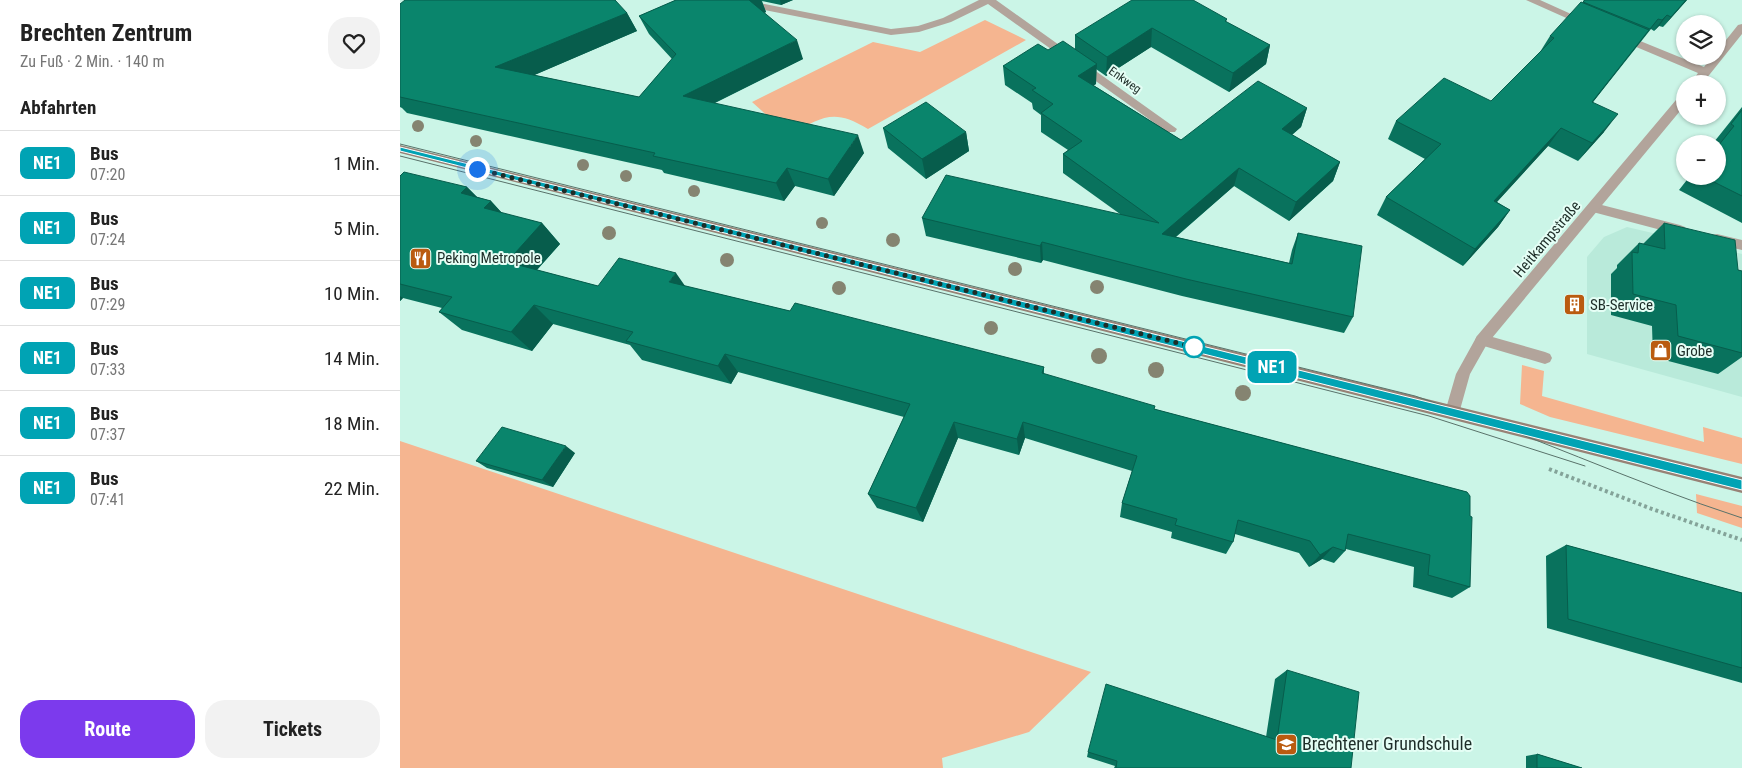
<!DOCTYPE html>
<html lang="de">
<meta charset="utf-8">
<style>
body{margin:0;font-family:"Roboto Condensed",sans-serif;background:#f2f2f2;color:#222;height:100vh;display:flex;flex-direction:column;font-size:19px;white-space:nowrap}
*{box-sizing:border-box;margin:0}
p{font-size:16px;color:#767676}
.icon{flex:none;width:28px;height:28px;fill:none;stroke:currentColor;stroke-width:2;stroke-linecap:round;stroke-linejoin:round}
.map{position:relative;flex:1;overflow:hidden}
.details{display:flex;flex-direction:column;background:#fff;width:400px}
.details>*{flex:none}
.badge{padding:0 10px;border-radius:8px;font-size:18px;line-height:32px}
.controls{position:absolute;left:1276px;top:15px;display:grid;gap:10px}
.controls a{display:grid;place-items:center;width:50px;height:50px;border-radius:50%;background:#fff;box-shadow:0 1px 4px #0004;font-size:25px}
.you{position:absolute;width:25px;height:25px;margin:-12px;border:4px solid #fff;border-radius:50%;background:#1a73e8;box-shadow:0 0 0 8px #1a73e833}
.map>.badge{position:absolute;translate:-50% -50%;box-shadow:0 0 0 2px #fff}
h2{padding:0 20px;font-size:19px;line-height:45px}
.round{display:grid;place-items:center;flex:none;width:52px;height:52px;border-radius:20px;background:#f2f2f2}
.headline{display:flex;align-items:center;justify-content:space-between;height:85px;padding:0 20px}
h1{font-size:24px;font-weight:700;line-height:38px}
.cta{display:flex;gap:10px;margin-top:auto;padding:10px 20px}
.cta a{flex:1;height:58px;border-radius:20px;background:#7c3aed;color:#fff;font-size:20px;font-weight:700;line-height:58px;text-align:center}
.cta a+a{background:#f2f2f2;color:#222}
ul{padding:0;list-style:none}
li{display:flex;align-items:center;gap:15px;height:65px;padding:0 20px;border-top:1px solid #e0e0e0}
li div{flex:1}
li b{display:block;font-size:19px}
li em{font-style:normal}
li .badge{min-width:55px;font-weight:700;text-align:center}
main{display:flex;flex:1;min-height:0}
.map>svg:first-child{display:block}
.built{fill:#b9eada}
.green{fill:#f5b590}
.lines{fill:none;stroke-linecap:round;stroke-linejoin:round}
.path{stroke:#84a399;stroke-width:4;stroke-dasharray:3 3;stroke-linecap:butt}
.lane{fill:#b2a49b;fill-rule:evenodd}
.street{fill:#b2a49b;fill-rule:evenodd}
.secondary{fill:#978276;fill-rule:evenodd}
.tram{stroke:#59726a;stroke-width:1}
.tree{fill:#858471}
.wall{fill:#09725d}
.shaded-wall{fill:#075d4c}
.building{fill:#0a856c;stroke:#075d4c}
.line{fill:#00a3b4;stroke:#fff}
.walk{stroke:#1d2d28;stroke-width:5;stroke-dasharray:0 9}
.stop-dot{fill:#fff;stroke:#00a3b4;stroke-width:2.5}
.labels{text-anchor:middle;stroke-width:4;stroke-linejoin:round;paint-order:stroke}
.far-street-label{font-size:12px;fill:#1d2d28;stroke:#e5fef5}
.street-label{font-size:15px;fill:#1d2d28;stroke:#e5fef5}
.poi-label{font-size:15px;fill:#1d2d28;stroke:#e5fef5;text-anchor:start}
.near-poi-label{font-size:18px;fill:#1d2d28;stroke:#e5fef5;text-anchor:start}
</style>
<main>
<section class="details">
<div class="headline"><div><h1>Brechten Zentrum</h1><p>Zu Fuß · 2 Min. · 140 m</p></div><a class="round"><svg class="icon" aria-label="heart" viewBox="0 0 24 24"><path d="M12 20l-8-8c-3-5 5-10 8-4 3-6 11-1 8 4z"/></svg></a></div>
<h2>Abfahrten</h2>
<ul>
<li><span class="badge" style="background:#00a3b4;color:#fff">NE1</span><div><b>Bus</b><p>07:20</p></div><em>1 Min.</em></li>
<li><span class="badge" style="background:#00a3b4;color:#fff">NE1</span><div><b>Bus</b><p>07:24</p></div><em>5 Min.</em></li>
<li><span class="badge" style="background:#00a3b4;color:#fff">NE1</span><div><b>Bus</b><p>07:29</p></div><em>10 Min.</em></li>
<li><span class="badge" style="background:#00a3b4;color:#fff">NE1</span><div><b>Bus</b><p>07:33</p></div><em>14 Min.</em></li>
<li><span class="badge" style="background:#00a3b4;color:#fff">NE1</span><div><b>Bus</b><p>07:37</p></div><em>18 Min.</em></li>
<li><span class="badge" style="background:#00a3b4;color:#fff">NE1</span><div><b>Bus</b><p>07:41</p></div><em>22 Min.</em></li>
</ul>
<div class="cta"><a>Route</a><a>Tickets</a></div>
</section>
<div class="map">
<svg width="1342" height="768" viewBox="0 0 1342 768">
<rect width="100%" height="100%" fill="#cbf5e7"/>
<path class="built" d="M1227,227L1342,254V397L1187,354V257L1204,237Z"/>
<path class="green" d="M585,20L626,40L468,129C433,108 423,117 389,135L352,102L473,42L520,52Z
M1122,365L1144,371L1142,396L1304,442L1303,427L1342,438V464L1150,417L1120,404Z
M0,441L691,672L629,732L542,758L543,768H0Z
M1296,494L1342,506V528L1297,513Z"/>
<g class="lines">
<path class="path" d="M1149,469L1252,509L1342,540"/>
<path class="lane" d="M1194,203L1280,225L1285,227L1287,230L1285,233L1280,235L1189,211L1188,208L1189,205Z
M1317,234L1342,240V250L1312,243L1310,239L1312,235Z
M1082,334L1145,352L1150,354L1152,358L1150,362L1145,364L1077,344L1075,340L1077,336Z"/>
<path class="street" d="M324,0H345L491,29L518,26L543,18L579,0H596L777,129L775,132H767L588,4L551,22L519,32L491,35L329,3Z
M1126,0H1140L1191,23L1190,25H1182Z
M1342,24V34L1302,84H1290L1298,73L1215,38L1214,36L1215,34H1223L1304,67L1312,56H1318V50L1338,25Z
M1285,93V105L1087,344L1070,374L1058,417L1053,419L1048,417L1045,412L1056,374L1077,336L1281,94Z"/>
<path class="secondary" d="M0,145L1342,477V493L0,153Z"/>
<path class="tram" d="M0,144L1015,396C1126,432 1231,482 1342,518
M0,156L1029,416L1185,466"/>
</g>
<g class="tree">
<circle cx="18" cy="126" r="6"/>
<circle cx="76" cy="141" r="6"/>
<circle cx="183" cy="165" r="6"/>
<circle cx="226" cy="176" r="6"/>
<circle cx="294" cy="191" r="6"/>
<circle cx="422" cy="223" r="6"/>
<circle cx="209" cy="233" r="7"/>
<circle cx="493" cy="240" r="7"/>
<circle cx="327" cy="260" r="7"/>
<circle cx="615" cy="269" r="7"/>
<circle cx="697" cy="287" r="7"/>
<circle cx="439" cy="288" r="7"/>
<circle cx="591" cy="328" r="7"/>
<circle cx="699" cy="356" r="8"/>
<circle cx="756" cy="370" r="8"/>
<circle cx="843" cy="393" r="8"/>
</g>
<path class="wall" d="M276,0H393L381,5L362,1L366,12L364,13L403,59L315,103L464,153L434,196L395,186L384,201L264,173L262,170L7,113L2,108L0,107V4L227,13L237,31L134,75L239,97L272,59L249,34L239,16Z
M1183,0H1287L1263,27L1259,26L1254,31L1251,29L1193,102L1204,132L1178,161L1148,146L1097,202L1110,210L1098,227L1063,266L977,215L986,197L1025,159L988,139L996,121L1091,101L1140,52L1150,36L1183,3L1184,1Z
M827,19L826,22L870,45L866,64L829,92L751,47L706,76L696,69V84L693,85L781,140L907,108L901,127L892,135L940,162L933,181L889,221L834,186L776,237L889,263L892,250L898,233L953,317L944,333L782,296L643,260L641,263L526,236L522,218L720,214L663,173V154L668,150L641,132V115L633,109L632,103L605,85L603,66L648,50L675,49V35Z
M1342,107V223L1279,190L1290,176H1318V144L1314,142Z
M483,128L566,132L569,151L526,179L488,148Z
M0,176L67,187L77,197L91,201L102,213L142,223L160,244L137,270L198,286H285L390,311L644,367V374L754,409L1067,492L1070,587L1052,598L1013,587L1014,567L946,549L945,551L934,563L922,559L909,567L899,553L835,534L833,542L826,554L771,538L772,532L720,517L722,503L732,471L625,438L619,455L558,438L523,522L477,508L468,494L504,417L338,372L331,384L242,360L230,345L153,324L132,351L62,330L39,312L42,308L3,298L0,301Z
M1264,223L1338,270L1342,271V357L1318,374L1253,357L1252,326L1211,315V274L1217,268V265L1239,243L1243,244Z
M175,453L153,487L87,468L76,461Z
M1166,545L1342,593V683L1147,628L1146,556Z
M887,670L951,768H714L715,766L687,757L688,752L866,737L875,679Z
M1137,754L1182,768H1126V756Z"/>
<path class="shaded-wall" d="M348,0H361L366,12L355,17Z
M380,0H393L381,5Z
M1286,0H1287L1263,27L1271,17Z
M227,13L237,31L109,86L95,67Z
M1267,15L1259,26L1254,31L1262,20Z
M752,28L751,47L706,76L707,57Z
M1249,30L1179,120L1192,102Z
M397,40L403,59L292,114L283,96Z
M870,45L866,64L829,92L833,73Z
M697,64L696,84L678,96V76Z
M907,108L901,127L876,148L882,129Z
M1218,114L1204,132L1178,161L1192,143Z
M1161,128L1148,146L1082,218L1094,201Z
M566,132L569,151L526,179L522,159Z
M458,135L464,153L434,196L428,179Z
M940,162L933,181L889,221L896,202Z
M387,168L395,186L384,201L376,183Z
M839,168L834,186L759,251L762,234Z
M67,187L86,206L91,201L110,222L81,214L61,193Z
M1110,210L1098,227L1063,266L1075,249Z
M142,223L160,244L126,282L107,262Z
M642,242L643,260L641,263L640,246Z
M276,273L290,293L269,282Z
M0,296L3,298L0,301Z
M134,305L153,324L132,351L111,332Z
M325,354L338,372L331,384L318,366Z
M554,422L558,438L523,522L516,508Z
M623,422L625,438L619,455L617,439Z
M166,446L175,453L153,487L142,480Z
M933,547L922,559L909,567L920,555Z"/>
<path class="building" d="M5,0H215L227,13L95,67L239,97L276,54L239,16L276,0H349L397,40L283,96L458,135L428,179L387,168L376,183L253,156L255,153L0,97V4Z
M732,0H793L827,19L825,21L870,45L833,73L752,28L707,57L675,35Z
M1185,0H1286L1271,17L1267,15L1262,20L1258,19L1250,29L1183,2Z
M1181,2L1249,30L1192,102L1218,114L1192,143L1161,128L1094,201L1110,210L1075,249L986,197L1041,144L996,121L1044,78L1091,101L1154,38L1150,36Z
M663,41L697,64L678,76L781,140L858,81L907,108L882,129L940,162L896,202L839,168L762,234L892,264L898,233L962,246L953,317L786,279L642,242L640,246L522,218L546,175L759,223L663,154L682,141L641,113L653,104L632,90L636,88L603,66L638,44L648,50Z
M526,102L566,132L522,159L483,128Z
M1342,110V196L1302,176H1318V146L1334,126L1331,124Z
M4,172L67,187L61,193L91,201L84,208L142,223L107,262L198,286L219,258L276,273L269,282L390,311L395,303L644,367L642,373L755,406L754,409L1067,492L1070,496V516L1072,517L1070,587L1028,575L1030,555L948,534L945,551L933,547L920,555L910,541L838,520L833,542L775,525L777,519L722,503L737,456L623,422L617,439L554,422L516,508L468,494L510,404L325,354L318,366L226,341L233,332L134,305L111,332L39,312L52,297L0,284V176Z
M1264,223L1335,240L1338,270L1342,271V353L1278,336L1276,305L1233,294L1232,252L1238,253L1239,243L1265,249Z
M102,427L166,446L142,480L76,461Z
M1166,545L1342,593V668L1168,619Z
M887,670L959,692L951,768H716L717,761L688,752L706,684L877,740Z
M1137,754L1182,768H1137Z"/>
<path class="line" d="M0,147L1342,480V490L0,151Z"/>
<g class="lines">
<path class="walk" d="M77,169L794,347"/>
</g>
<defs>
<symbol id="restaurant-square" viewBox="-11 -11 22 22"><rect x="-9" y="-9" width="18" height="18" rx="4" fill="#ba5b10" stroke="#e5fef5"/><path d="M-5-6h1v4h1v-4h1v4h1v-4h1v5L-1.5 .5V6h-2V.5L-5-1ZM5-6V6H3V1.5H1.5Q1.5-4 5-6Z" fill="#fff"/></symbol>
<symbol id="building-square" viewBox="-11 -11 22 22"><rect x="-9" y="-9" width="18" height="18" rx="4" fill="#ba5b10" stroke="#e5fef5"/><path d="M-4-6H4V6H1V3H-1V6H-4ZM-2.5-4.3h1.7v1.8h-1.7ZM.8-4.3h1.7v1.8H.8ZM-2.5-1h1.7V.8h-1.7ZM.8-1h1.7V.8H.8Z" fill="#fff"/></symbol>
<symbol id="shop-square" viewBox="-11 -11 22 22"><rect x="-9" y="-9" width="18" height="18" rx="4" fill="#ba5b10" stroke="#e5fef5"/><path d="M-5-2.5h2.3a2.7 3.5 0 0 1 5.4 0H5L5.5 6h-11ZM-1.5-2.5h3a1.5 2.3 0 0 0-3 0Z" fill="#fff"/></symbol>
<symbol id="school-square" viewBox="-11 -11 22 22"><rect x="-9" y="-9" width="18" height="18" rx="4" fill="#ba5b10" stroke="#e5fef5"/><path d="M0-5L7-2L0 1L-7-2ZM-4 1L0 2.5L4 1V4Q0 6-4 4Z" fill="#fff"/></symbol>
</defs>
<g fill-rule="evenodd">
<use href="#restaurant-square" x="8" y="246" width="25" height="25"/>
<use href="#building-square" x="1162" y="292" width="25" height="25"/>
<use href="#shop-square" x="1248" y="338" width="25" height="25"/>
<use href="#school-square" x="874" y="732" width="25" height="25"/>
</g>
<circle class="stop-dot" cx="794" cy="347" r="10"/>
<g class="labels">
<g class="far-street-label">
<text transform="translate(725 80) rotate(35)" y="4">Enkweg</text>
</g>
<g class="street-label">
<text transform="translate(1147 239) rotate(-50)" y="5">Heitkampstraße</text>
</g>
<g class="poi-label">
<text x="37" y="263">Peking Metropole</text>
<text x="1190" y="310">SB-Service</text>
<text x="1277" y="356">Grobe</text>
</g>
<g class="near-poi-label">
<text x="902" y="750">Brechtener Grundschule</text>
</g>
</g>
</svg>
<div class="controls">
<a><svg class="icon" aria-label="layers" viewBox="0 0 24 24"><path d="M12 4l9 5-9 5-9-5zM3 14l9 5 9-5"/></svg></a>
<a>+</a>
<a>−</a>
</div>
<div class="you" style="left:77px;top:169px"></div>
<b class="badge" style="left:872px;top:367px;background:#00a3b4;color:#fff">NE1</b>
</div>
</main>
